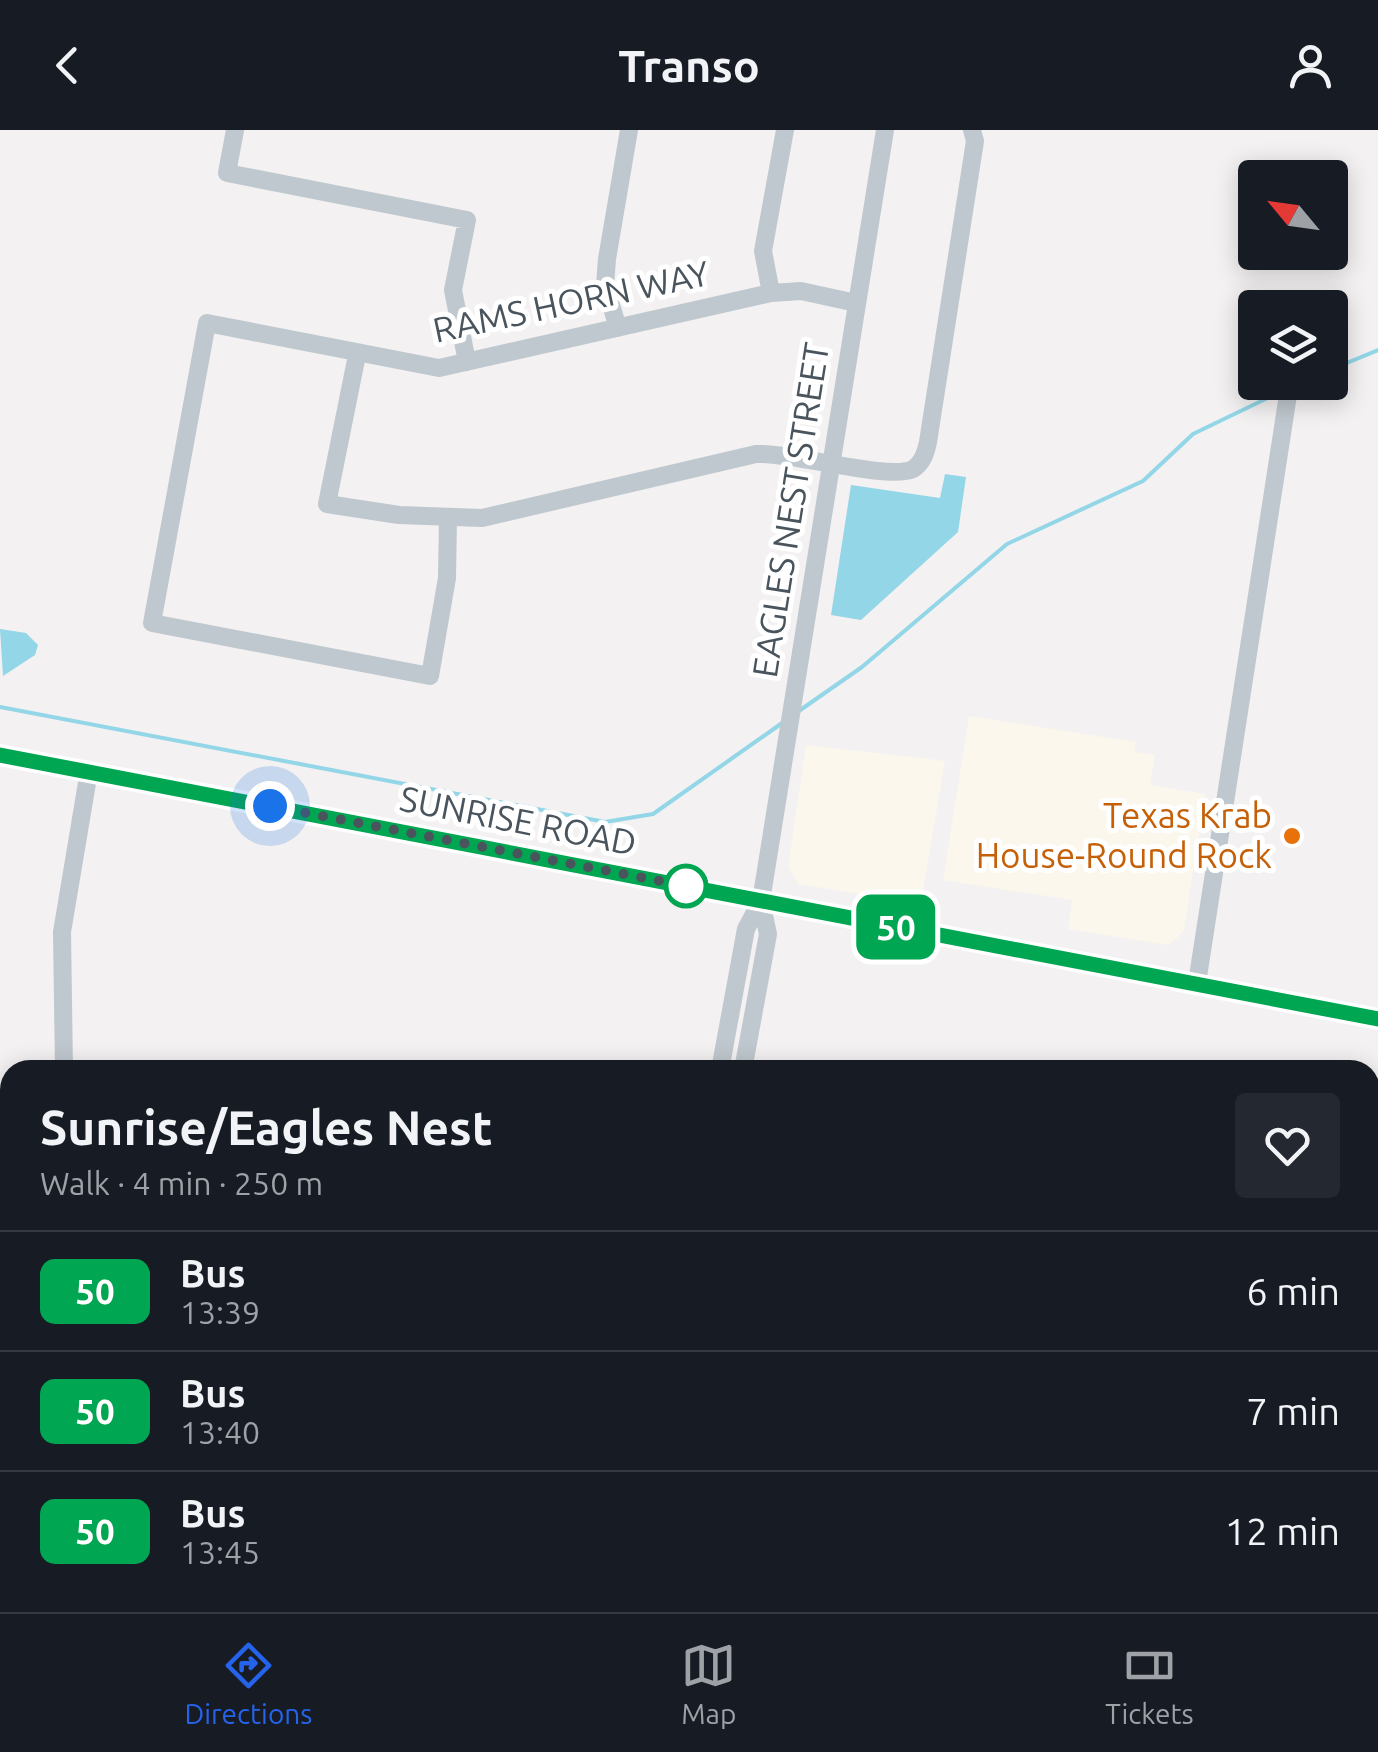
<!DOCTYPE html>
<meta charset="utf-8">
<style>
body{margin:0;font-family:Ubuntu,sans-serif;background:#242831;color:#f1f3f6;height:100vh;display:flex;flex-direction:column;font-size:38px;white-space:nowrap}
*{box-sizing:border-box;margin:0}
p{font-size:32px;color:#9ea1a6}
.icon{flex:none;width:55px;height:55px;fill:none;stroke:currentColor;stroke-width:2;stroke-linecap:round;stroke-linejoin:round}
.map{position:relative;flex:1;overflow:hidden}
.sheet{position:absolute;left:0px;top:930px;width:1380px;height:552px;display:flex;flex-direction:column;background:#171b24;border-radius:30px 30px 0 0;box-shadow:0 5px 25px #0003}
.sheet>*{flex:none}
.badge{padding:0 20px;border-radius:15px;font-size:35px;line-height:65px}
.needle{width:65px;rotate:299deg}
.buttons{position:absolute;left:1238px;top:30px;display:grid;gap:20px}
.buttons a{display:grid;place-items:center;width:110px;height:110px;border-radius:10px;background:#171b24;box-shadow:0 5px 25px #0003;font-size:50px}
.you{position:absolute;width:50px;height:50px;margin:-25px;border:8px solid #fff;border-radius:50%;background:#1a73e8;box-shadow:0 0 0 15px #1a73e833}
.map>.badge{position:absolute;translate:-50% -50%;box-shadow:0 0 0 5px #fff}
.round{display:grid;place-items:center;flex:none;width:105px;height:105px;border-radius:10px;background:#242831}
.overview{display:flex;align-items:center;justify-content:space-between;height:170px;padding:0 40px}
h1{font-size:48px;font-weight:600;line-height:75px}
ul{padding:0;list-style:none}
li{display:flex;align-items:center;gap:30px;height:120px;padding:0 40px;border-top:2px solid #363941}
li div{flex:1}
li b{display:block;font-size:38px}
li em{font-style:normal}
li .badge{min-width:110px;font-weight:700;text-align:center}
header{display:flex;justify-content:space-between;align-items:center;height:130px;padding:0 40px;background:#171b24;font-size:45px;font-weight:600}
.tabs{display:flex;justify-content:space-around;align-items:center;height:140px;border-top:2px solid #363941;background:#171b24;font-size:28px;color:#9ea1a6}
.tabs a{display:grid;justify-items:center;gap:5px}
.tabs .current{color:#2563eb}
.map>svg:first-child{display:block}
.commercial{fill:#fbf7ec}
.water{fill:#92d6e7}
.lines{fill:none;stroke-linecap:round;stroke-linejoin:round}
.stream{stroke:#92d6e7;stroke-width:4}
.minor{stroke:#bfc8ce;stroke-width:18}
.major{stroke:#b2c0cd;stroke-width:20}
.line-casing{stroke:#fff;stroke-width:22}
.line{stroke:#00a651;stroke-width:15}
.walk{stroke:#49545d;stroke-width:10;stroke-dasharray:0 18}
.food-dot{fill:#e8710a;stroke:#fff;stroke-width:4}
.stop-dot{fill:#fff;stroke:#00a651;stroke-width:5}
.labels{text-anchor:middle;stroke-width:10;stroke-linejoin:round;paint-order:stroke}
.street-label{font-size:35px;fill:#49545d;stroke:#fff}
.food-label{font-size:35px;fill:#c56008;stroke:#fff;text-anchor:end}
</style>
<header><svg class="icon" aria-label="back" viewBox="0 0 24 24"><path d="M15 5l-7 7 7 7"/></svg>Transo<svg class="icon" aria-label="person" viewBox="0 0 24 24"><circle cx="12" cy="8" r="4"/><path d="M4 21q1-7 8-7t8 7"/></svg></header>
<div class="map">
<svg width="1378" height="1482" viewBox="0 0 1378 1482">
<rect width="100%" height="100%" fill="#f3f1f1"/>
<path class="commercial" d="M969,586L1136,612L1135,622L1155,625L1150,655L1205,664L1184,800L1177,808L1168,815L1068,799L1072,770L943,750Z
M806,615L945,631L921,774L798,754L788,737Z"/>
<path class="water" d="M945,344L966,347L958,402L861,490L831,485L851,355L940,368Z
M0,499L26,503L38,515L35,525L3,546Z"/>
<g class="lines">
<path class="stream" d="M1330,240L1378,220
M0,577L605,692L653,684L785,591
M796,583L862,537L1007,414L1143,351L1193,304L1280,262"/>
<path class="minor" d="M235,0L227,43L467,90L453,160L467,232
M771,163L763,121L785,0
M618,198L605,155L607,129L629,0
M357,225L327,374L399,385L482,388L756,324C792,322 889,351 913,339C923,333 926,322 928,312L975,11L972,0
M448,388L447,448L430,546L152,493L207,193L439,238L771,163L801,161L856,173
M1197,853L1290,252
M64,940L62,802L89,641
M720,940L746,799L761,771L885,0
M743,940L768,804L761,771
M0,1176L10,1158
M0,1304L10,1310
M0,1327L10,1333
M1370,1433L1378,1426
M243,1472L260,1482
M283,1472L306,1482
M590,1482L592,1472
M614,1482L616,1472
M1313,1482L1324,1472"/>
<path class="major" d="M0,625L1378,889"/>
</g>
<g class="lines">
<defs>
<path id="line" d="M0,625L1378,889"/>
</defs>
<use href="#line" class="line-casing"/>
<use href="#line" class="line"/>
<path class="walk" d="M270,676L686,756"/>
</g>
<circle class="food-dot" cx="1292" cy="706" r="10"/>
<circle class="stop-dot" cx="686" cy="756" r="20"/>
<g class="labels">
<g class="street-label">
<text transform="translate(571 172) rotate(-12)" y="12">RAMS HORN WAY</text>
<text transform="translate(791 380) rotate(-81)" y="12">EAGLES NEST STREET</text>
<text transform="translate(518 691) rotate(11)" y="12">SUNRISE ROAD</text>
</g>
<g class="food-label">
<text x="1272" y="698">Texas Krab<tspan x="1272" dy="40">House-Round Rock</tspan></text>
</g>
</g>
</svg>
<div class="buttons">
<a><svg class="needle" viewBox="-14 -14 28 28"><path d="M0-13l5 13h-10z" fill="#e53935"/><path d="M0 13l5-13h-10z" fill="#9ea1a6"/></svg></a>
<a><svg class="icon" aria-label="layers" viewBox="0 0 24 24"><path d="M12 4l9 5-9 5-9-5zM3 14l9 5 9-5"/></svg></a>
</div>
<div class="you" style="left:270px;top:676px"></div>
<b class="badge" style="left:896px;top:797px;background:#00a651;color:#fff">50</b>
<section class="sheet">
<div class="overview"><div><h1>Sunrise/Eagles Nest</h1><p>Walk · 4 min · 250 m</p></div><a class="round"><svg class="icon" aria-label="heart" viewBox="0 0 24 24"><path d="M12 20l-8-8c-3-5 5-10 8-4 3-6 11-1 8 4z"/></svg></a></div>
<ul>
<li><span class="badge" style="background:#00a651;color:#fff">50</span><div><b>Bus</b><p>13:39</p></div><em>6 min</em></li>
<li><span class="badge" style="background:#00a651;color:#fff">50</span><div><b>Bus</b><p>13:40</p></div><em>7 min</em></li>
<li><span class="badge" style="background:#00a651;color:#fff">50</span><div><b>Bus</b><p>13:45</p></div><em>12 min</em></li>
</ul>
</section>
</div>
<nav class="tabs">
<a class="current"><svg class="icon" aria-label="directions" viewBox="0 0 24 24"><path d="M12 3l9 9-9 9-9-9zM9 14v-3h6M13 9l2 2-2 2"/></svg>Directions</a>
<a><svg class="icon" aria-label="map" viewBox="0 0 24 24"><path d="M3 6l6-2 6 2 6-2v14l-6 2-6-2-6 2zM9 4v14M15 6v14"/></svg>Map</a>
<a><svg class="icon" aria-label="tickets" viewBox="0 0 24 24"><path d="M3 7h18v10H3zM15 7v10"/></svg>Tickets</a>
</nav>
